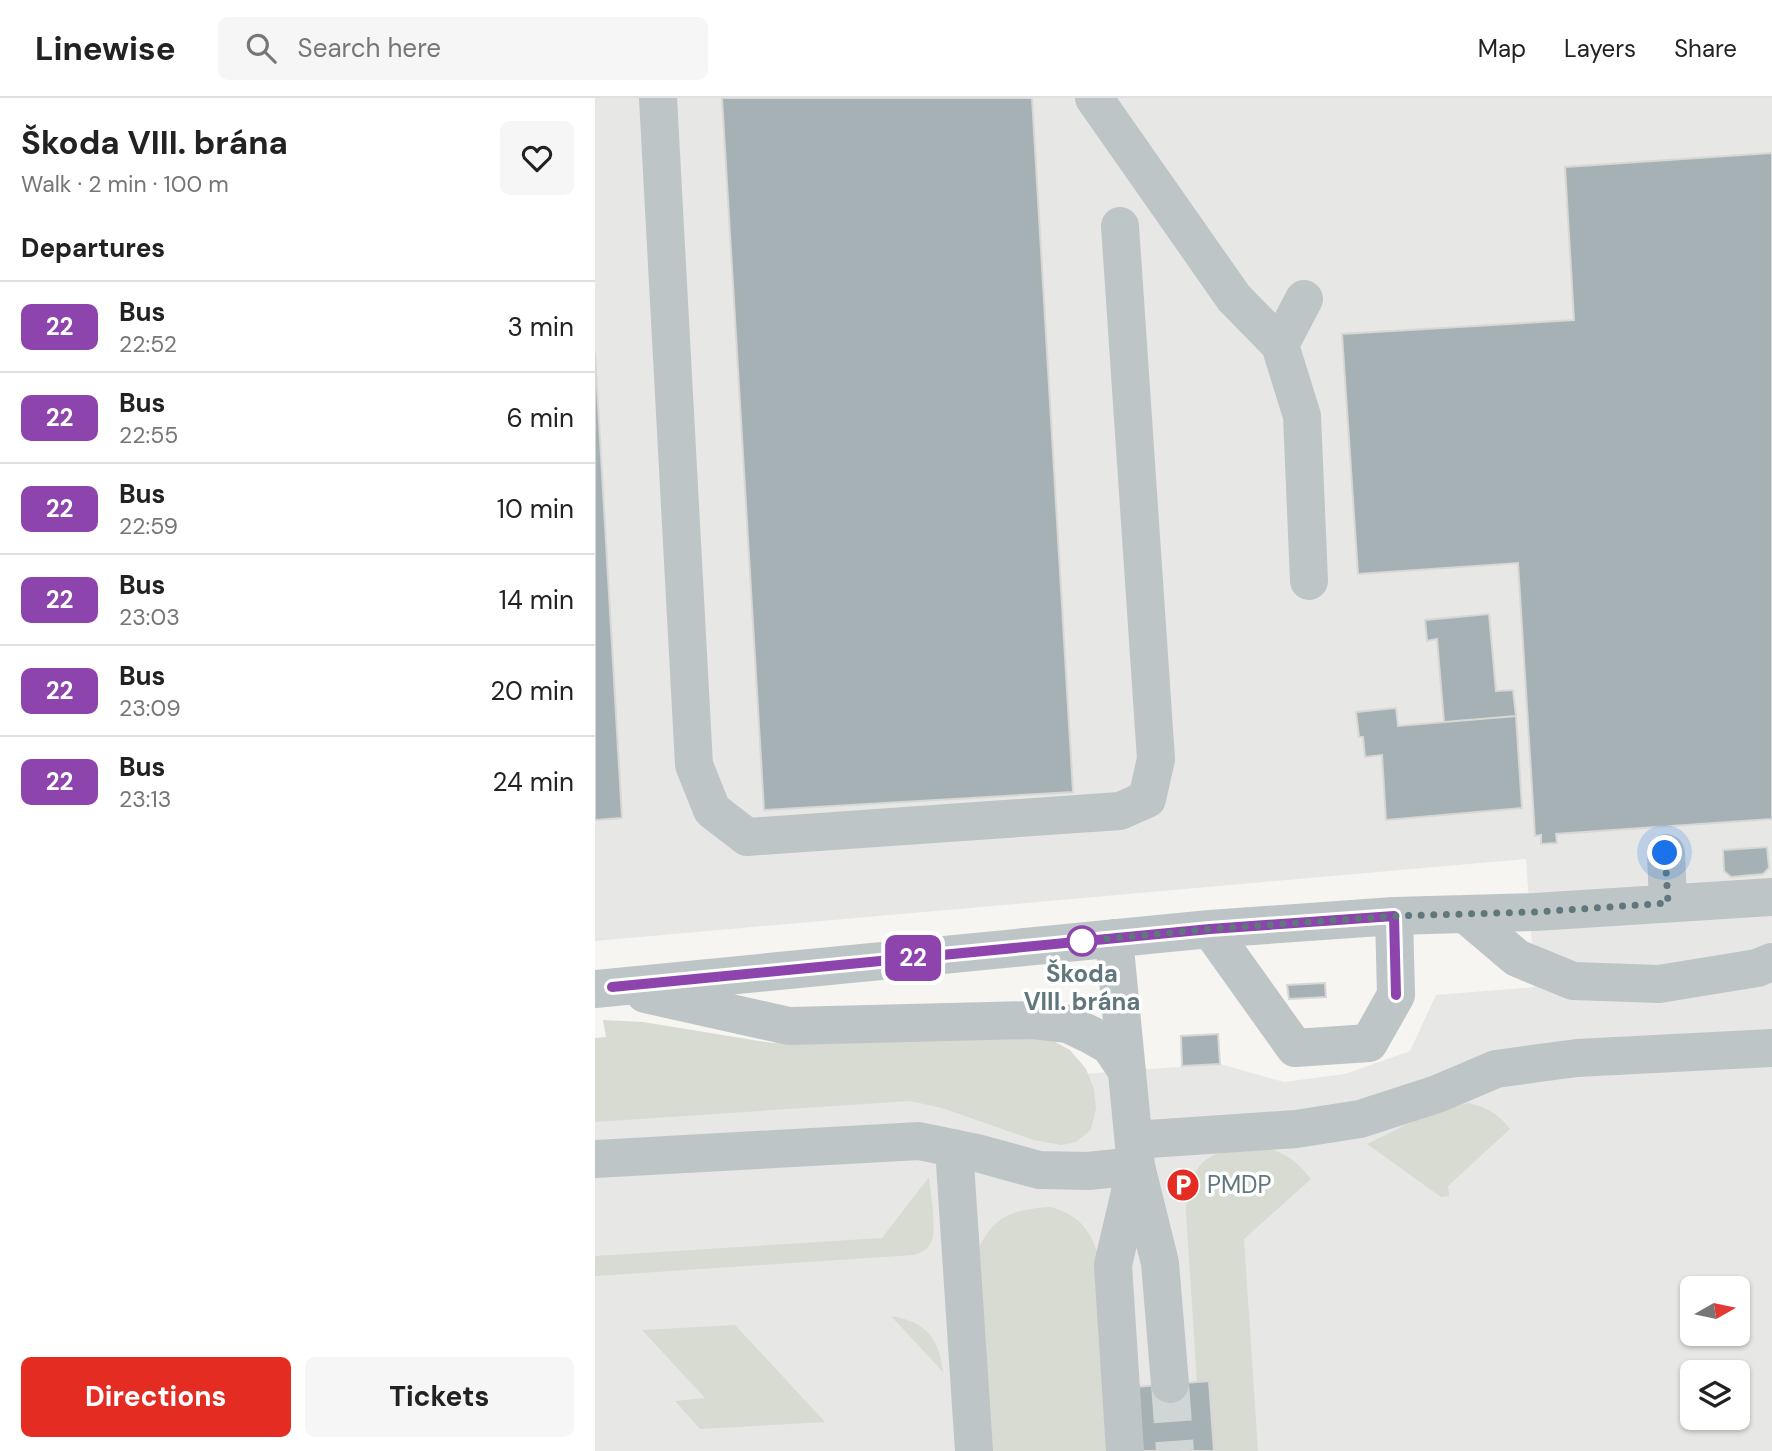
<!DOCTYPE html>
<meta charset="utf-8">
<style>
body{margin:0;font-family:"DM Sans",sans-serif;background:#f6f6f6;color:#222;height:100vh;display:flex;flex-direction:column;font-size:26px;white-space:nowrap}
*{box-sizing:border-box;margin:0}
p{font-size:23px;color:#767676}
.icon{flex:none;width:38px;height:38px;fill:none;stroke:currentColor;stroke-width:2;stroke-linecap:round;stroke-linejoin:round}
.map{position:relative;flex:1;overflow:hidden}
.drawer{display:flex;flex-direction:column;background:#fff;width:595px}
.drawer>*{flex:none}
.badge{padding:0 14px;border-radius:10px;font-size:24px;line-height:46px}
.needle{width:46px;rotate:81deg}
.fabs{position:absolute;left:1085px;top:1178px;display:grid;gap:14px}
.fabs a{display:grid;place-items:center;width:70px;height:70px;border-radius:10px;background:#fff;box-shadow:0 2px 5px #0004;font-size:35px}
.you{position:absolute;width:35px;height:35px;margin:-18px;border:5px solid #fff;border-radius:50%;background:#1a73e8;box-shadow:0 0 0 10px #1a73e833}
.map>.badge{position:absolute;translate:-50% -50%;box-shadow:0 0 0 4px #fff}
h2{padding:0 21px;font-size:26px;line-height:63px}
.round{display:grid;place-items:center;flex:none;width:74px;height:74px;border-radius:10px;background:#f6f6f6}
.headline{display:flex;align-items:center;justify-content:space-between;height:119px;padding:0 21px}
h1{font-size:33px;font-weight:700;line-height:52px}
.cta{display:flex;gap:14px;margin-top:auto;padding:14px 21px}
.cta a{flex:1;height:80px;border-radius:10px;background:#e52c23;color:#fff;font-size:28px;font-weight:700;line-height:80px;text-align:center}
.cta a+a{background:#f6f6f6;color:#222}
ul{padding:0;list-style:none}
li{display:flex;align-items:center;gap:21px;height:91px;padding:0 21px;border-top:2px solid #e0e0e0}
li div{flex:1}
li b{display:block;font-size:26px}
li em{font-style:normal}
li .badge{min-width:77px;font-weight:700;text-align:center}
header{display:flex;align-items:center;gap:42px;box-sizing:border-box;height:98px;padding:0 35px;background:#fff;border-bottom:2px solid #e0e0e0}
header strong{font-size:33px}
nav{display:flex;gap:38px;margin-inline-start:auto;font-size:24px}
.search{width:490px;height:63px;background:#f6f6f6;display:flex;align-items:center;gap:18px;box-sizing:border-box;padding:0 24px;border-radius:10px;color:#767676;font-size:26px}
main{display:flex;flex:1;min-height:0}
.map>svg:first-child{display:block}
.built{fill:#e7e7e6;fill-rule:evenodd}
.green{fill:#d7dbd1}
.building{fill:#a5b1b4;stroke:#d7d7d5;stroke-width:2}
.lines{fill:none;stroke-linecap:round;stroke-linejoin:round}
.minor-tunnel{stroke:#d0d6d5;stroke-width:38;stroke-dasharray:38 19;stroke-linecap:butt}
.minor{stroke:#bec5c7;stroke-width:38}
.line-casing{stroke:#fff;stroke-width:16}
.line{stroke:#8e44ad;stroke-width:10}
.walk{stroke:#60777e;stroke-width:7;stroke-dasharray:0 12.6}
.stop-dot{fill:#fff;stroke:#8e44ad;stroke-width:3.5}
.labels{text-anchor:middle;stroke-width:7;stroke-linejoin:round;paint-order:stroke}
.stop-label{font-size:24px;font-weight:bold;fill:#60777e;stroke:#fff}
.poi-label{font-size:24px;fill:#60777e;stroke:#fff;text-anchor:start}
</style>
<header>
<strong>Linewise</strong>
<div class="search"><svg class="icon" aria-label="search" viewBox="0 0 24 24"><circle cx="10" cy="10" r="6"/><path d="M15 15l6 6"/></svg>Search here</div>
<nav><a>Map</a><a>Layers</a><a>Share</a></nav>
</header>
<main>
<section class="drawer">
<div class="headline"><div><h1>Škoda VIII. brána</h1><p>Walk · 2 min · 100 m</p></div><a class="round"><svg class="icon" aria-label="heart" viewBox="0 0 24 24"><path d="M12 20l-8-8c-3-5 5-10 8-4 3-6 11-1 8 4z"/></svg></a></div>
<h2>Departures</h2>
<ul>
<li><span class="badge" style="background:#8e44ad;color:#fff">22</span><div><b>Bus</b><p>22:52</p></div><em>3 min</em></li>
<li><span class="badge" style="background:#8e44ad;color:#fff">22</span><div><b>Bus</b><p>22:55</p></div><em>6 min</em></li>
<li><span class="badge" style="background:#8e44ad;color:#fff">22</span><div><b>Bus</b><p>22:59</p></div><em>10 min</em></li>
<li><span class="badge" style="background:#8e44ad;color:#fff">22</span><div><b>Bus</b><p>23:03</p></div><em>14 min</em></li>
<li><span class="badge" style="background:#8e44ad;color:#fff">22</span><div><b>Bus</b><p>23:09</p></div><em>20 min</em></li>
<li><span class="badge" style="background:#8e44ad;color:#fff">22</span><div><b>Bus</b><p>23:13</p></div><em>24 min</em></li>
</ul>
<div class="cta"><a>Directions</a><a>Tickets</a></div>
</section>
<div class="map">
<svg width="1177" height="1353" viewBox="0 0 1177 1353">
<rect width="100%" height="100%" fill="#f6f5f2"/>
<path class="built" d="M0,0H1177V1353H0V977L460,978L625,966L689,984L750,976L815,953L841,897L940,889L931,761L0,843ZM1097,1190H1143V1236H1097ZM1097,1274H1143V1320H1097Z"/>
<path class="green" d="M8,922L48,924L177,945L274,938H449L475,952L491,971L499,991L501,1010L496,1032L481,1044L466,1047L439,1042L347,1010L315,1003L0,1024V940L11,939Z
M873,1005C892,1010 903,1015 915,1031L853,1088L854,1098L846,1099L772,1046L839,1013Z
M669,1049C690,1055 702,1063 716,1081L649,1141L663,1353H619L614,1284H602L591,1115C592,1091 597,1064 624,1055C637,1050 655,1051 669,1049Z
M334,1079C335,1095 344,1135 334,1148C330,1153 325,1155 319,1157L0,1178V1158L287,1140Z
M455,1109C481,1116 493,1128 502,1153L517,1353H390L381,1157C397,1118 415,1112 455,1109Z
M296,1218C331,1224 344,1239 348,1274Z
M140,1227L230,1324L105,1331L80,1303L110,1300L47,1232Z"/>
<path class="building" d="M127,0H437L478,694L169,712Z
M1177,55V721L961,736L962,745L946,746V737L940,738L923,465L763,476L747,236L979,222L970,69Z
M0,255L27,720L0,722Z
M894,516L901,593L918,592L921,618L849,624L842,541L832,543L830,522Z
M801,610L803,628L921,618L927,710L791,722L787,657L770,659L768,639H764L761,614Z
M1172,749L1174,770L1168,776L1136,779L1129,773L1128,752Z
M730,885L731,899L694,901L692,887Z
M623,936L625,966L587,968L586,938Z
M614,1283L619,1353H543L539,1289Z"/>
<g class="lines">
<path class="minor-tunnel" d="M575,1286L580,1353"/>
<path class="minor" d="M63,0L99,667L117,712L152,739L525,713L552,701L561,661L525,128
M499,0L639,200L685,247L707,318L714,483
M685,247L709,201
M1071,755L1073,805
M870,816L922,860L978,883L1064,886L1162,870L1177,864
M615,831L700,950L774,945L801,897L799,818
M519,840L541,1068L565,1165L575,1286
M0,891L615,831L799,818L940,814L1177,799
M50,896L194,928L438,922L473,926L496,937L515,948L532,973
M539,1042L701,1031L765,1021L842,996L901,971L944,965L982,960L1177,950
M359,1050L379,1353
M0,1061L324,1043L382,1055L444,1072L493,1073L541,1068
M530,1353L518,1167L539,1077"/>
</g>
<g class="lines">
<defs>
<path id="line" d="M17,889L615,831L799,818L801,897"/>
</defs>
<use href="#line" class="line-casing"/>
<use href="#line" class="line"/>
<path class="walk" d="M487,843L615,831L799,818L940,814L1073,805L1070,755"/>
</g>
<defs>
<symbol id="parking-disc" viewBox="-11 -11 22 22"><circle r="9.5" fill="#e52c23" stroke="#fff"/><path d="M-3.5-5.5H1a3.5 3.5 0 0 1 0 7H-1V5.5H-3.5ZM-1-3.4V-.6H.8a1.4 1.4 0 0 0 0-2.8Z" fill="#fff"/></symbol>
</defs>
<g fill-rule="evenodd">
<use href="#parking-disc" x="569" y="1068" width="38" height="38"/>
</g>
<circle class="stop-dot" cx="487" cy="843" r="14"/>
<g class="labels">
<g class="stop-label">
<text x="487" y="884">Škoda<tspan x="487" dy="28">VIII. brána</tspan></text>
</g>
<g class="poi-label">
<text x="612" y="1095">PMDP</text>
</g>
</g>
</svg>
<div class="fabs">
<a><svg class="needle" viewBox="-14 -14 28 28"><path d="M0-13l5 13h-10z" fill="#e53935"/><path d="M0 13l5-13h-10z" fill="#767676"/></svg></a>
<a><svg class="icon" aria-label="layers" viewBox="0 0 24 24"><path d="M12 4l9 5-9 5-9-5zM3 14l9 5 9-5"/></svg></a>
</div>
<div class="you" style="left:1070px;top:755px"></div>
<b class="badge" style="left:318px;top:860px;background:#8e44ad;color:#fff">22</b>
</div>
</main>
